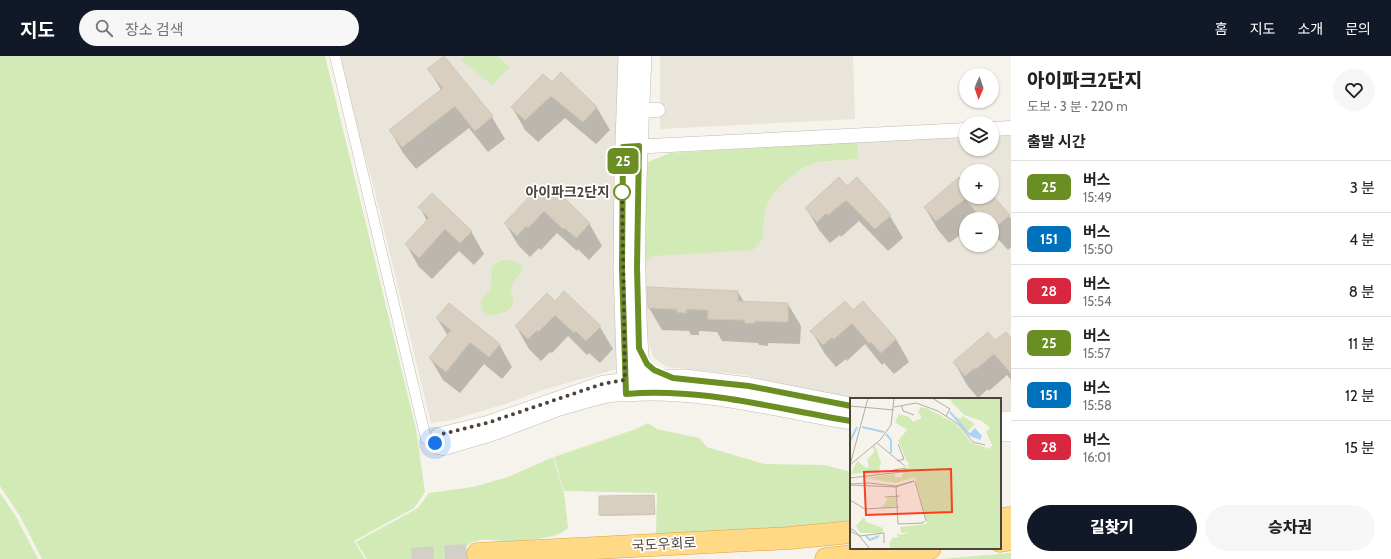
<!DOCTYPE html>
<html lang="ko">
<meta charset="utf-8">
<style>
body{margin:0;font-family:Cabin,"Noto Sans KR",sans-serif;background:#f6f6f6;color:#202124;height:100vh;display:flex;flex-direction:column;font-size:15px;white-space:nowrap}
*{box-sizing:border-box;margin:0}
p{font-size:13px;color:#757577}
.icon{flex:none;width:22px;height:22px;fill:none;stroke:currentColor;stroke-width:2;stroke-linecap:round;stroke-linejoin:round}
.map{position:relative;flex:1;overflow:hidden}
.side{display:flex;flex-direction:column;background:#fff;width:380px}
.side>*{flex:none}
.badge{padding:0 8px;border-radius:6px;font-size:14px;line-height:26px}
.needle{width:26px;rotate:182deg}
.controls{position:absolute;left:959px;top:12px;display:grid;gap:8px}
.controls a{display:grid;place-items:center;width:40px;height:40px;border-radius:50%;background:#fff;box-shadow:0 1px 3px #0004;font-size:20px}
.you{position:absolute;width:20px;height:20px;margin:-10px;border:3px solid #fff;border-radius:50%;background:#1a73e8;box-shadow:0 0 0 6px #1a73e833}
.map>.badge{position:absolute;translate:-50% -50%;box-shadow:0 0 0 2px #fff}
h2{padding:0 16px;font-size:15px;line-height:36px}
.round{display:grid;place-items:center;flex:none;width:42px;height:42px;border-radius:21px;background:#f6f6f6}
.summary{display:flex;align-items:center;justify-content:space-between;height:68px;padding:0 16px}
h1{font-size:19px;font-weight:800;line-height:30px}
.primary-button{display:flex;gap:8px;margin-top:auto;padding:8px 16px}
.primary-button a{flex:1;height:46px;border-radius:24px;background:#111827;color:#fff;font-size:16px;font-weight:800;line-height:46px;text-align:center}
.primary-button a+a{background:#f6f6f6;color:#202124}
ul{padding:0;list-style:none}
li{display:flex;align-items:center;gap:12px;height:52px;padding:0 16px;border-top:1px solid #e0e0e0}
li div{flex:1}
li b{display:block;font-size:15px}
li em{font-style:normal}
li .badge{min-width:44px;font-weight:700;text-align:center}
header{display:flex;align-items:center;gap:24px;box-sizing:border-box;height:56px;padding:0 20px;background:#111827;color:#fff}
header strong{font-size:19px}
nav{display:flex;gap:22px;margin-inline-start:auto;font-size:14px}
.search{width:280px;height:36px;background:#f6f6f6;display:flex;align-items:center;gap:10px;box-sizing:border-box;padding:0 14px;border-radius:22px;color:#757577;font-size:15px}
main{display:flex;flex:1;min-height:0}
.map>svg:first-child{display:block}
.residential{fill:#eae5da;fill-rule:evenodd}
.green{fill:#d2eab5}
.shadow{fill:#0003}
.building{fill:#d8cfc1;stroke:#d3c7b4}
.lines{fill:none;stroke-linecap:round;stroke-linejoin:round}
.trunk-tunnel{stroke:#d4d0c8;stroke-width:22;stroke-dasharray:22 11;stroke-linecap:butt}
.pedestrian-casing{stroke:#c2bbae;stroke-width:11}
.minor-casing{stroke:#c2bbae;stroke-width:15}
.tertiary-casing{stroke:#c2bbae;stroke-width:18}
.trunk-casing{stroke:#e0a43c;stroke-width:23}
.pedestrian{stroke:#fff;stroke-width:10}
.minor{stroke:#fff;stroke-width:14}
.tertiary{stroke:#fff;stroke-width:17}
.trunk{stroke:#ffd985;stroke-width:22}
.line-casing{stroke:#fff;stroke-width:9}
.line{stroke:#6b8e23;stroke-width:6}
.walk{stroke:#4b4439;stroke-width:4;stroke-dasharray:0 7.2}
.stop-dot{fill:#fff;stroke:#6b8e23;stroke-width:2}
.labels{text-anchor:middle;stroke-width:3.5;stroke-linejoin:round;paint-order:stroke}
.stop-label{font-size:14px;font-weight:bold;fill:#4b4439;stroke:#fff;text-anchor:end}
.street-label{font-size:14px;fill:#4b4439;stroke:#fff}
.inset-river{fill:none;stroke:#a9d4f2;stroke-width:2}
.inset-road{fill:none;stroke:#b2ada4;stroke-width:1}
.view{fill:#fc3f1d;fill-opacity:0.15;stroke:#fc3f1d;stroke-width:2}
.inset-edge{fill:none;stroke:#4b4439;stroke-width:2}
</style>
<header>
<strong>지도</strong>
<div class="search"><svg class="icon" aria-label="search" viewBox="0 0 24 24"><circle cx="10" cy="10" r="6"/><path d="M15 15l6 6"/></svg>장소 검색</div>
<nav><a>홈</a><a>지도</a><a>소개</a><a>문의</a></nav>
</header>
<main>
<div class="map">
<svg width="1011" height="503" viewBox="0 0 1011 503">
<rect width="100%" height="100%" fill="#f6f3ec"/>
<path class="residential" d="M337,0H619L615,90L614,212L617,313L546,333L508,347L452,364L431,367L374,132Z
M660,0H853L855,63L660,73Z
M1000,78L1011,80V359H1000V343H851L789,331L746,319L667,311L654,302L647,282L645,205L649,201L763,169L765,155L771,141L782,128L803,112L818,106L858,103V86L966,80V93H992V79ZM966,115H992V141H966ZM966,163H992V189H966Z"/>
<path class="green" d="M0,0H325L416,373L425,436L414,452L354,485L365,503H42L20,460L0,430Z
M466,0H497L510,11L492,29L461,4Z
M858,86V103L818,106L803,112L782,128L771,141L765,155L762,184L753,194L652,200L645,205L643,112L648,106L670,97Z
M502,204C510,204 516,205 523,210C521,220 516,220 512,228C510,235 512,237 513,243C515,256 498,259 488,259L482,254L481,244L491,233L492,210Z
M648,367L657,373L699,382L707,391L764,408L824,409L851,416V468L699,480L656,478L657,437L564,435L554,401L636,373Z
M553,401L564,437L568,472C556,484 521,485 504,485C489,485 479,480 466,491L468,502L471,503H367L356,486L418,452L429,437L473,431L508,421Z
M0,437L15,459L38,503H0Z
M1011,497V503H940Z"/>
<path class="shadow" d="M444,1L492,61L505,83L488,96L469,72L416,113L403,97L390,74L441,34L429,13Z
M561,18L597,52L610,74L596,88L565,62L538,86L525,74L512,51L552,27Z
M966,131V141L992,140L1009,160L1011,163V191L1008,194L998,183L996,185L992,180V163H966V175L949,187L938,174L925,152Z
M847,132L890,160L903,182L888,195L859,165L841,181L840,179L830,187L819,174L806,152Z
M544,143L589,167L602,190L589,204L578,193L577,195L557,177L541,194L539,192L530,201L518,189L505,167Z
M420,152L471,175L484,198L474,209L459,195L432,223L419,211L406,188L427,165Z
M738,236L744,246L788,248L801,270L800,288L768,287V290L759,289L758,287L722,285L717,276L699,275V279H691L689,275L662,274L649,252Z
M564,237L600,271L613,293L600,307L589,297L587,299L568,280L552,297L550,296L541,305L529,293L516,270L555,247Z
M863,246L896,283L909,306L894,318L884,307L882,309L865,288L847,305L846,303L836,311L825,298L812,276L853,255Z
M437,262L499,288L512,311L502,323L484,308L460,337L443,324L430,302L448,280Z
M1011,283V324L1007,319L989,335L988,333L978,342L967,329L954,306Z
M654,440L655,459L601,460L600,458Z"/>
<path class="building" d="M444,0L493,60L475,75L455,50L402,91L389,74L443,32L427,13Z
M561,16L597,51L583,66L551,40L525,64L511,51L543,18L552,26Z
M839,121L847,130L857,121L891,159L875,173L846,144L828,159L826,157L817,166L805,152Z
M959,121L966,129V141H994L1010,159L992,174V163H982L965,143L936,165L924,151Z
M554,132L590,167L576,182L565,172L563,173L544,155L528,172L526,170L517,180L504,167L536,134L544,142Z
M432,137L472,175L460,187L445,173L419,202L405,188L429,162L418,151Z
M647,231L738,235V245L788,247V266L755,265V267H745V264L708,263V254L686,253V257L677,256V253L648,252Z
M564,235L601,270L586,285L576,275L574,277L555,259L538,276L537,274L528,283L515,270L547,237L555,245Z
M845,245L853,254L863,245L896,283L881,297L871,286L869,287L852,267L834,283L832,281L823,289L810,275Z
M449,247L500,288L489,301L470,286L446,316L429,302L451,274L436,262Z
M988,276L995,284L1006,276L1011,282V317L994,298L976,313L974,312L965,320L953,306Z
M654,439L655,458L599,459V440Z"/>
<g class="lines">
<path class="trunk-tunnel" d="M412,503L478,498"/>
<defs>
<path id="pedestrian" d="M335,0L426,383"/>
<path id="minor" d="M630,54H658
M992,73L1011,72
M630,91L966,74
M625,324L602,327L487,367L438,379L435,387L438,391L444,392L492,378L561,352L604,340L626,337"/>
<path id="tertiary" d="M627,0L623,115L622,212L626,337C701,331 777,353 851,365
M632,323L685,322L749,330L851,350
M643,336C632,224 638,112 643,0
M1000,364H1011
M1000,377H1011"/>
<path id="trunk" d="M1000,463L1011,462
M1000,485L1011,483
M478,498L790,482L851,476
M826,503L930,492"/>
</defs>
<use href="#pedestrian" class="pedestrian-casing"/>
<use href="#minor" class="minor-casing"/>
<use href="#tertiary" class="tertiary-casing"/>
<use href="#trunk" class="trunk-casing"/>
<use href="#pedestrian" class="pedestrian"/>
<use href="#minor" class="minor"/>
<use href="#tertiary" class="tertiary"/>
<use href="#trunk" class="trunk"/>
</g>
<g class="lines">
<defs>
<path id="line" d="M851,350L749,330L673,322L654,314L647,308L639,292L637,211L639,90L623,91L622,212L626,338C701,331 777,353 851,365"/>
</defs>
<use href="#line" class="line-casing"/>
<use href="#line" class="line"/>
<path class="walk" d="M435,387L438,379L487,367L602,328L625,324L622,136"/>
</g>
<circle class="stop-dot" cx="622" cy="136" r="8"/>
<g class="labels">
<g class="stop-label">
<text x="610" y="141">아이파크2단지</text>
</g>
<g class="street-label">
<text transform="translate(664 488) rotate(-3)" y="5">국도우회로</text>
</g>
</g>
<g transform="translate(850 342)">
<rect width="151" height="151" fill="#f6f3ec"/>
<path d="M98,0H151V151H41L39,146L42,140L48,139L47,135L51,137L59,134L51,135L50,129L77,126L65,79L46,85L15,80L45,76V79H52L54,70L60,69L56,67L61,66L58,65L48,43L57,32L45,24L49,16L59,19L63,24L72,20L68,14L71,9L76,10L105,25L122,45L140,51L142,47L136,34L140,30L132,23L114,17ZM111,17L125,26L118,33L106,22V19L112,21ZM25,47L31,65L29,73L1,76L7,63L16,70L19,69L17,62L25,53L22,49ZM46,99V108L29,110L35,106L37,100ZM14,119L16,124L33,130V135H10L6,128Z" fill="#d2eab5"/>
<path d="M125,30L132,38L130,42L118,37Z" fill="#a9d4f2"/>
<path class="inset-river" d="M100,14L119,36M12,29L34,34M36,36L41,42V55M0,43L7,29M16,138L20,142L29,138"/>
<path class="inset-road" d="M82,0L100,11L96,18M0,8L44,12M52,8L53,13L64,17M44,9L66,5L88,13L108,26L123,44L135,47M27,45L55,68M47,63L54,61L48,46M0,67L30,42L41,27L44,0M0,67L18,0M43,72L56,70M0,80L60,73M65,83L76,123M0,86L19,85L46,88L64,83L46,89L0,87M46,88L48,126L73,125L74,123M35,99L50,98M0,102L15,111L49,109M0,130L6,134L20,151M0,133L10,138L34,135V145"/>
<path class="view" d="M101,71L102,114L16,117L14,74Z"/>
<rect width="151" height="151" class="inset-edge"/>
</g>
</svg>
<div class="controls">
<a><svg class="needle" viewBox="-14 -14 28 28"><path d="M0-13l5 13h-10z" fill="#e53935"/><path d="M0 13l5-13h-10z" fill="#757577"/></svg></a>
<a><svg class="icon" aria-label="layers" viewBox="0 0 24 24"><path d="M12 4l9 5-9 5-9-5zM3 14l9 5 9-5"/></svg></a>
<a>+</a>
<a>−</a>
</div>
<div class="you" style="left:435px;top:387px"></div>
<b class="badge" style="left:623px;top:105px;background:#6b8e23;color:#fff">25</b>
</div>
<section class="side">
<div class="summary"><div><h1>아이파크2단지</h1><p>도보 · 3 분 · 220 m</p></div><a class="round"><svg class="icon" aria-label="heart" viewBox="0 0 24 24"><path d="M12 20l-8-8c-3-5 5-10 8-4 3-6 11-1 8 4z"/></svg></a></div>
<h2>출발 시간</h2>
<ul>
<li><span class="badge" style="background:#6b8e23;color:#fff">25</span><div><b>버스</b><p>15:49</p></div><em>3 분</em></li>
<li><span class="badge" style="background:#0072bc;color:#fff">151</span><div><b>버스</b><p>15:50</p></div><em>4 분</em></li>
<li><span class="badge" style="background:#d7263d;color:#fff">28</span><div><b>버스</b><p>15:54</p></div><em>8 분</em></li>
<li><span class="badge" style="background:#6b8e23;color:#fff">25</span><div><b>버스</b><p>15:57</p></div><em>11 분</em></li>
<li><span class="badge" style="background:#0072bc;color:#fff">151</span><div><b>버스</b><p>15:58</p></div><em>12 분</em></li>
<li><span class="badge" style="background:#d7263d;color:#fff">28</span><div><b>버스</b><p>16:01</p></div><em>15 분</em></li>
</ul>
<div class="primary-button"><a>길찾기</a><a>승차권</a></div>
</section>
</main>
